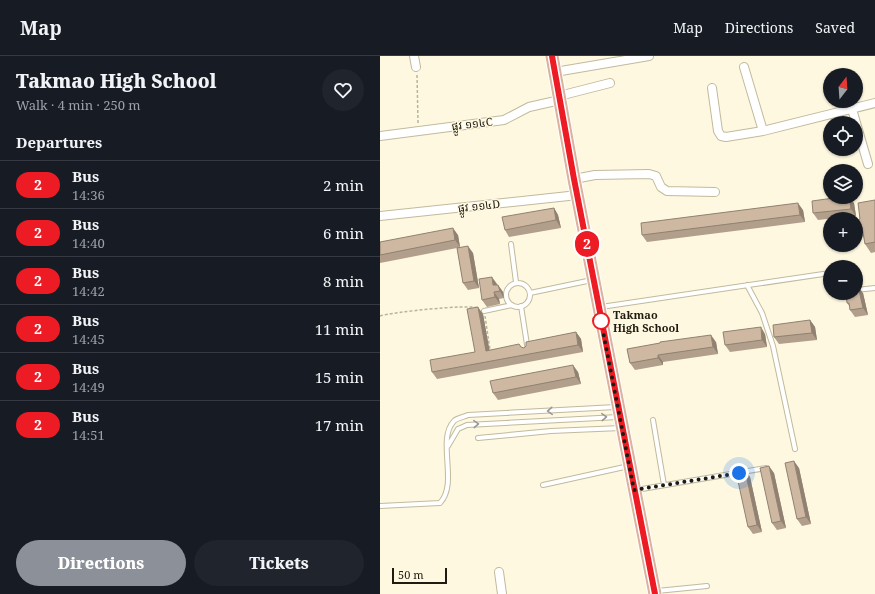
<!DOCTYPE html>
<meta charset="utf-8">
<style>
body{margin:0;font-family:"Noto Serif","Noto Sans Khmer",serif;background:#20242c;color:#f1f3f6;height:100vh;display:flex;flex-direction:column;font-size:15px;white-space:nowrap}
*{box-sizing:border-box;margin:0}
p{font-size:13px;color:#9ea1a6}
.icon{flex:none;width:22px;height:22px;fill:none;stroke:currentColor;stroke-width:2;stroke-linecap:round;stroke-linejoin:round}
.map{position:relative;flex:1;overflow:hidden}
.side{display:flex;flex-direction:column;background:#171b24;width:380px}
.side>*{flex:none}
.badge{padding:0 8px;border-radius:13px;font-size:14px;line-height:26px}
.needle{width:26px;rotate:17deg}
.buttons{position:absolute;left:443px;top:12px;display:grid;gap:8px}
.buttons a{display:grid;place-items:center;width:40px;height:40px;border-radius:50%;background:#171b24;box-shadow:0 1px 3px #0004;font-size:20px}
.scale{position:absolute;left:12px;bottom:10px;width:55px;box-sizing:border-box;padding-left:4px;border:2px solid #1e1b10;border-top:0;font-size:11px;line-height:14px;white-space:nowrap;color:#1e1b10;-webkit-text-stroke:3px #fef8e0;paint-order:stroke}
.you{position:absolute;width:20px;height:20px;margin:-10px;border:3px solid #fff;border-radius:50%;background:#1a73e8;box-shadow:0 0 0 6px #1a73e833}
.map>.badge{position:absolute;translate:-50% -50%;box-shadow:0 0 0 2px #fff}
h2{padding:0 16px;font-size:15px;line-height:36px}
.round{display:grid;place-items:center;flex:none;width:42px;height:42px;border-radius:21px;background:#20242c}
.summary{display:flex;align-items:center;justify-content:space-between;height:68px;padding:0 16px}
h1{font-size:19px;font-weight:800;line-height:30px}
.cta{display:flex;gap:8px;margin-top:auto;padding:8px 16px}
.cta a{flex:1;height:46px;border-radius:24px;background:#8c9099;color:#fff;font-size:16px;font-weight:800;line-height:46px;text-align:center}
.cta a+a{background:#20242c;color:#f1f3f6}
ul{padding:0;list-style:none}
li{display:flex;align-items:center;gap:12px;height:48px;padding:0 16px;border-top:1px solid #363941}
li div{flex:1}
li b{display:block;font-size:15px}
li em{font-style:normal}
li .badge{min-width:44px;font-weight:700;text-align:center}
header{display:flex;align-items:center;gap:24px;box-sizing:border-box;height:56px;padding:0 20px;background:#171b24;border-bottom:1px solid #363941}
header strong{font-size:19px}
nav{display:flex;gap:22px;margin-inline-start:auto;font-size:14px}
main{display:flex;flex:1;min-height:0}
.map>svg:first-child{display:block}
.lines{fill:none;stroke-linecap:round;stroke-linejoin:round}
.lane-casing{stroke:#c1ba9d;stroke-width:6}
.street-casing{stroke:#c1ba9d;stroke-width:10}
.primary-casing{stroke:#fff;stroke-width:15}
.path{stroke:#b8b39f;stroke-width:1.5;stroke-dasharray:3 2;stroke-linecap:butt}
.lane{stroke:#fff;stroke-width:4}
.street{stroke:#fff;stroke-width:8}
.primary{stroke:#dcb19d;stroke-width:13}
.wall{fill:#b19e8b}
.shaded-wall{fill:#908171}
.building{fill:#ceb8a2;stroke:#908171}
.oneway{stroke:#9a9893}
.line-casing{stroke:#fff;stroke-width:9}
.line{stroke:#ed1b24;stroke-width:6}
.walk{stroke:#1e1b10;stroke-width:4;stroke-dasharray:0 7.2}
.stop-dot{fill:#fff;stroke:#ed1b24;stroke-width:2}
.labels{text-anchor:middle;stroke-width:3;stroke-linejoin:round;paint-order:stroke}
.street-label{font-size:11px;fill:#1e1b10;stroke:#fef8e0}
.stop-label{font-size:11px;font-weight:bold;fill:#1e1b10;stroke:#fef8e0;text-anchor:start}
</style>
<header>
<strong>Map</strong>
<nav><a>Map</a><a>Directions</a><a>Saved</a></nav>
</header>
<main>
<section class="side">
<div class="summary"><div><h1>Takmao High School</h1><p>Walk · 4 min · 250 m</p></div><a class="round"><svg class="icon" aria-label="heart" viewBox="0 0 24 24"><path d="M12 20l-8-8c-3-5 5-10 8-4 3-6 11-1 8 4z"/></svg></a></div>
<h2>Departures</h2>
<ul>
<li><span class="badge" style="background:#ed1b24;color:#fff">2</span><div><b>Bus</b><p>14:36</p></div><em>2 min</em></li>
<li><span class="badge" style="background:#ed1b24;color:#fff">2</span><div><b>Bus</b><p>14:40</p></div><em>6 min</em></li>
<li><span class="badge" style="background:#ed1b24;color:#fff">2</span><div><b>Bus</b><p>14:42</p></div><em>8 min</em></li>
<li><span class="badge" style="background:#ed1b24;color:#fff">2</span><div><b>Bus</b><p>14:45</p></div><em>11 min</em></li>
<li><span class="badge" style="background:#ed1b24;color:#fff">2</span><div><b>Bus</b><p>14:49</p></div><em>15 min</em></li>
<li><span class="badge" style="background:#ed1b24;color:#fff">2</span><div><b>Bus</b><p>14:51</p></div><em>17 min</em></li>
</ul>
<div class="cta"><a>Directions</a><a>Tickets</a></div>
</section>
<div class="map">
<svg width="495" height="538" viewBox="0 0 495 538">
<rect width="100%" height="100%" fill="#fef8e0"/>
<g class="lines">
<defs>
<path id="lane" d="M131,188L136,226
M126 239a12 12 0 1 1 24 0a12 12 0 1 1-24 0Z
M367,229L382,257L393,290L415,393
M476,234L495,232
M150,237L212,224
M141,250L148,295
M221,251L450,217
M104,255L132,249
M273,364L284,429
M98,382L171,375L241,372
M68,390L78,373L87,369L238,361
M163,429L249,410
M256,434L386,412
M0,450L60,447C79,427 56,384 74,365C77,362 84,361 88,359L236,351
M277,535L327,530"/>
<path id="street" d="M34,0L36,11
M364,11L383,75
M175,16L269,0
M332,32L338,75L341,80L346,81L383,75L495,47
M179,40L230,27
M472,53L488,108
M0,80L124,64L149,51L180,44
M194,123L215,119L269,118L276,120L281,131L287,135L335,136
M0,160L198,139
M119,516L122,538"/>
<path id="primary" d="M172,0L194,123L275,538"/>
</defs>
<use href="#lane" class="lane-casing"/>
<use href="#street" class="street-casing"/>
<use href="#primary" class="primary-casing"/>
<path class="path" d="M37,19L38,67
M0,260C13,256 89,248 98,252
M105,260L110,294"/>
<use href="#lane" class="lane"/>
<use href="#street" class="street"/>
<use href="#primary" class="primary"/>
</g>
<path class="wall" d="M495,144V196L491,197L485,188L483,177L479,172L480,163Z
M474,147L476,160L438,164L433,157Z
M174,152L178,159L181,172L129,181L125,174Z
M423,154L425,166L267,186L262,179Z
M78,179L80,191L93,197L99,232L88,234L83,227L77,192L0,207V186Z
M118,229L123,236L124,242L119,243L120,248L107,251L102,244Z
M483,237L488,259L475,261L470,254V251L467,247Z
M103,258L109,294L142,292H144L196,276L201,283L203,296L57,323L52,316L95,296Z
M430,264L435,271L437,284L399,288L394,281Z
M385,278L387,291L350,296L345,289Z
M336,286L338,298L283,306V309L255,314L250,307L247,293Z
M198,316L201,328L118,344L113,337Z
M419,412L431,468L422,470L417,463Z
M365,414L370,421L382,476L373,478L368,471Z
M394,417L406,472L397,474L392,467Z"/>
<path class="shaded-wall" d="M469,141L474,147L476,160L471,153Z
M418,147L423,154L425,166L420,159Z
M174,152L178,159L181,172L176,164Z
M73,172L78,179L80,191L75,184Z
M88,190L93,197L99,232L94,225Z
M112,221L117,228L118,235L113,229Z
M118,229L123,236L124,242L120,235Z
M478,230L483,237L488,259L483,252Z
M114,236L119,243L120,248L115,241Z
M98,251L103,258L111,302L106,295Z
M430,264L435,271L437,284L432,277Z
M381,271L385,278L387,291L382,284Z
M196,276L201,283L203,296L198,289Z
M331,279L336,286L338,298L333,291Z
M278,299L283,306V309L278,302Z
M193,309L198,316L201,328L196,321Z
M414,405L419,412L431,468L426,461Z
M389,410L394,417L406,472L401,465Z
M365,414L370,421L382,476L377,469Z"/>
<path class="building" d="M461,141H469L471,153L433,157L432,145Z
M495,144V186L485,188L482,171L479,172L478,164L480,163L478,147Z
M418,147L420,159L262,179L261,167Z
M174,152L176,164L125,174L122,161Z
M73,172L75,184L0,199V186Z
M88,190L94,225L83,227L77,192Z
M112,221L113,229H118L120,235L114,236L115,241L102,244L99,223Z
M476,230H478L483,252L470,254L469,247H467L466,237H476Z
M98,251L106,295L139,288L141,291L144,292L146,290V286L196,276L198,289L52,316L50,304L95,296L87,253Z
M430,264L432,277L394,281L393,269Z
M381,271L382,284L345,289L343,276Z
M331,279L333,291L278,299V302L250,307L247,293L280,287V286Z
M193,309L196,321L113,337L110,325Z
M414,405L426,461L417,463L405,407Z
M389,410L401,465L392,467L380,412Z
M365,414L377,469L368,471L356,416Z"/>
<defs><path id="oneway-chevron" d="M-2-3.5L2.5 0L-2 3.5" fill="none" stroke-width="1.6" stroke-linecap="round" stroke-linejoin="round"/></defs>
<g class="oneway">
<use href="#oneway-chevron" transform="translate(170 355) rotate(176)"/>
<use href="#oneway-chevron" transform="translate(224 361) rotate(-3)"/>
<use href="#oneway-chevron" transform="translate(96 368) rotate(-3)"/>
</g>
<g class="lines">
<defs>
<path id="line" d="M172,0L194,123L275,538"/>
</defs>
<use href="#line" class="line-casing"/>
<use href="#line" class="line"/>
<path class="walk" d="M221,265L254,434L359,417"/>
</g>
<circle class="stop-dot" cx="221" cy="265" r="8"/>
<g class="labels">
<g class="street-label">
<text transform="translate(92 68) rotate(-7)" y="4">ផ្លូវ ១១៤C</text>
<text transform="translate(99 150) rotate(-6)" y="4">ផ្លូវ ១១៤D</text>
</g>
<g class="stop-label">
<text x="233" y="263">Takmao<tspan x="233" dy="13">High School</tspan></text>
</g>
</g>
</svg>
<div class="buttons">
<a><svg class="needle" viewBox="-14 -14 28 28"><path d="M0-13l5 13h-10z" fill="#e53935"/><path d="M0 13l5-13h-10z" fill="#9ea1a6"/></svg></a>
<a><svg class="icon" aria-label="locate" viewBox="0 0 24 24"><circle cx="12" cy="12" r="6"/><path d="M12 2v4M12 18v4M2 12h4M18 12h4"/></svg></a>
<a><svg class="icon" aria-label="layers" viewBox="0 0 24 24"><path d="M12 4l9 5-9 5-9-5zM3 14l9 5 9-5"/></svg></a>
<a>+</a>
<a>−</a>
</div>
<div class="scale">50 m</div>
<div class="you" style="left:359px;top:417px"></div>
<b class="badge" style="left:207px;top:188px;background:#ed1b24;color:#fff">2</b>
</div>
</main>
